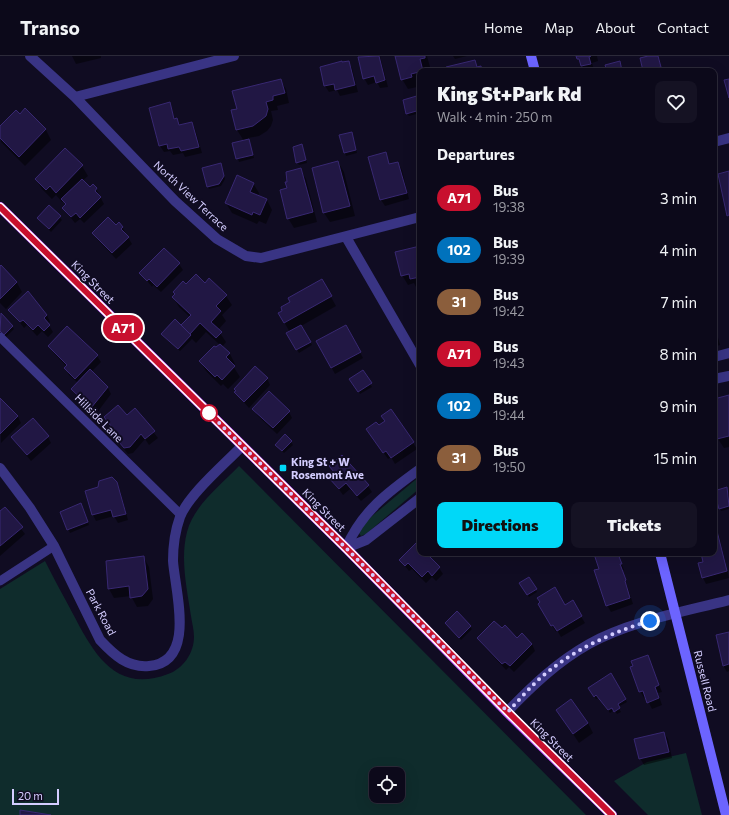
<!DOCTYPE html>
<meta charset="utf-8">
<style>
body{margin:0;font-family:Commissioner,sans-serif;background:#151223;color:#f1f3f6;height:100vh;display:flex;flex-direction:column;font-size:15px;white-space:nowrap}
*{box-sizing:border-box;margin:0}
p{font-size:13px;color:#9a9aa2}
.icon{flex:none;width:22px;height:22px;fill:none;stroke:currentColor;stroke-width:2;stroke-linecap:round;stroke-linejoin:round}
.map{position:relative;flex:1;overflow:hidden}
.panel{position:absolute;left:417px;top:12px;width:300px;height:488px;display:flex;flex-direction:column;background:#0c091a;border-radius:8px;box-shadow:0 4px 16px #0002,0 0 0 1px #2c2a39}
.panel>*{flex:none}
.badge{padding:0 8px;border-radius:13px;font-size:14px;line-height:26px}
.fabs{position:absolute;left:369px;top:711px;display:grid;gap:8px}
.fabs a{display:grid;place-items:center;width:36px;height:36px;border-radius:8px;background:#0c091a;box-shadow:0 4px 16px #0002,0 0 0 1px #2c2a39;font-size:20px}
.scale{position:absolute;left:12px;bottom:10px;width:47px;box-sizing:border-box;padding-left:4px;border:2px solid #d4cdff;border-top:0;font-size:11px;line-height:14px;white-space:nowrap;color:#d4cdff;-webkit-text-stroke:3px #100c22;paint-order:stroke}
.you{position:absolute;width:20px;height:20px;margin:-10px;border:3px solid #fff;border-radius:50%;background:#1a73e8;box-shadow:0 0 0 6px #1a73e833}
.map>.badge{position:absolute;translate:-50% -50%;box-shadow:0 0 0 2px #fff}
h2{padding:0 20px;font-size:15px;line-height:36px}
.round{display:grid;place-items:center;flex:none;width:42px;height:42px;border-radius:8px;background:#151223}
.overview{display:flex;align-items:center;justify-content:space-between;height:68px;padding:0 20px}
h1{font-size:19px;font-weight:800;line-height:30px}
.action{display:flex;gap:8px;margin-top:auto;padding:8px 20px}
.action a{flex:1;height:46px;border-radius:8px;background:#00d8f8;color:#111;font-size:16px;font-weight:800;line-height:46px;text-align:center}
.action a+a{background:#151223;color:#f1f3f6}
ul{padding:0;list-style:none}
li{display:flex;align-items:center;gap:12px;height:52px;padding:0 20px}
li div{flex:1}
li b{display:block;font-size:15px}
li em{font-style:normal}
li .badge{min-width:44px;font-weight:700;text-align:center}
header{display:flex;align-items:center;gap:24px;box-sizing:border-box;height:56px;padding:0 20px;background:#0c091a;border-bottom:1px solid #2c2a39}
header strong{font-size:19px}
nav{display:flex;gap:22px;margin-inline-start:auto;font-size:14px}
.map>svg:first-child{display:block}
.green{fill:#0f2c2c;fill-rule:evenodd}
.shadow{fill:#0007}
.building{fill:#211744;stroke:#382872}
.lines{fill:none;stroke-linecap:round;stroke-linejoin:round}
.lane{stroke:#393484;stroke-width:9}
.street{stroke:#393484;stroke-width:10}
.secondary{stroke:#6c64ff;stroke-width:10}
.primary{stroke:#c454ff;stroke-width:10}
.line-casing{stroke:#fff;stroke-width:9}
.line{stroke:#c8102e;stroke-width:6}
.walk{stroke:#d4cdff;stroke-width:4;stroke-dasharray:0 7.2}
.stop-dot{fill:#fff;stroke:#c8102e;stroke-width:2}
.poi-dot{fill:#00d8f8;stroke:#100c22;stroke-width:1.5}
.labels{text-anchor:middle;stroke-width:4;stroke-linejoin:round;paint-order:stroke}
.street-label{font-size:11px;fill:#d4cdff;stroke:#100c22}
.poi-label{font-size:11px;font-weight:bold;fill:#d4cdff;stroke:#100c22;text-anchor:start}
</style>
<header>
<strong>Transo</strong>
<nav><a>Home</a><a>Map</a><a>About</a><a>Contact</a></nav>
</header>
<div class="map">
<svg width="729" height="759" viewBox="0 0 729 759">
<rect width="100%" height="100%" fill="#100c22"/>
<path class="green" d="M239,410L586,759H0V533L45,505C54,523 64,541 73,558C94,598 116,638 168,618C183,613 194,597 194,581C194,574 192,567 191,560C187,533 180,503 187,476C194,449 220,430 239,410ZM376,718H398V740H376Z
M420,420V432L366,478L361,480L359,477V471Z
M686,697L702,759H648L614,725L647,706Z"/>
<path class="shadow" d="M72,0H101V2L76,8Z
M363,0H380L388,31L380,32L377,26L368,29L364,22L359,1Z
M397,0H427L430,11L425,13V15H420V27L416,28L417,31L408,33L402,23Z
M453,0H467L455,3Z
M577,0H597L598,5L592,7L594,14L585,15Z
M652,0H658L662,14L644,15L641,3Z
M348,6L352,12L358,36L340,40L337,34L329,36L325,30L321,11Z
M280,24L286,33L289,47L277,50L278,54L271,55L273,64L271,70L267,75L259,80L248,82L254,102L239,106L233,88L244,85L237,74L233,55L238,54Z
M420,42V57L409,60L407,57Z
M169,48L175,63H177L181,70L192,67L195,73L202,97L185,101L183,97L173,99L170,95L164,96L160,90L150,52Z
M25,54L46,74L51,84L25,110L1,86L0,71Z
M351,77L357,97L346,100L345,97Z
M302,90L307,107L299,109L297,106Z
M385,98L390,109L398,107L402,114L409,143L385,150L381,144Z
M338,106L344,116L355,160L330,166L324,157L313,112Z
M221,108L225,123L221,130L209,133L208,130Z
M82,110L88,120L82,125L90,132L93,129L96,133L104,148L84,167L80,163L75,167L63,152L66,149L64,145L62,146L56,139L52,143L42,133L36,123Z
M300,113L306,123L317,166L294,172L288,162V126Z
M253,127L259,137L258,140L267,144L272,154L266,168L259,165L257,168L232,157L226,147Z
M50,151L62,164L51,176L38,162Z
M116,170L122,171L132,188L116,203L97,183L93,177Z
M420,191V232L417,233L414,227L408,229L402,219Z
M164,193L179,208L183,214L161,236L153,229L152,231L141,217Z
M1,211L17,227L22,236L6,253L0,247Z
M322,225L336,250L301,270L312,289L299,297L288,278L292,280L279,257Z
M205,228L226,240L232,249L222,259L226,265L218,274L226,286L222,291L230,298L235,308L233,310L240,321L228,333L223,328L221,330L206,315L200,305L220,289L206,276L196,287L192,283L180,295L162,278L181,271L190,261L179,251L173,241L186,229Z
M10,254L47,259L50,266L48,268L53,276L48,281L42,275L37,280L27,269L24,272Z
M1,258L14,273L6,281L0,275Z
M714,266L720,289L714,291Z
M346,270L363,302L335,318L317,285Z
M49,290L97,300L101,306L91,316L108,332L111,338L96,358L76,339L72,333L78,327L69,319L66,313L67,311L53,296Z
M363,316L372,331L360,338L351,323Z
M267,322L270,329L249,352L235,336Z
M729,340V391L724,392L718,383L714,368V344Z
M0,343L18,361L21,367L1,387Z
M135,353L158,382L149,389L145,383L133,397L128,398L113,379L109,373L111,371L105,361L126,360Z
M254,353L289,356L292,362L277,378L257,359Z
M391,354L417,393L395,408L391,401L388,403L371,379L386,366Z
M48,381L51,387L31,405L12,382Z
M291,386L293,389L284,397L276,389Z
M330,410L368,430L372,436L361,445L350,433L343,439L330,421L334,417Z
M116,427L120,434L128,464L118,467L114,460L96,465L93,459Z
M726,432L729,440V453L721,455L719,449L714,450V437Z
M82,451L89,469L70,477L61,456Z
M5,452L25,478L0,500V456Z
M714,473L719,479L729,522L706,528L703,522L704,507L702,497H714Z
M420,493V497H424L439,512L443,518L436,525L432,521L426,527L412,513L409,515L400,504Z
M464,497H472L466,501Z
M596,497H617L624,514H622L633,548L611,556L607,549Z
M144,502L149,511L153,543L148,550L137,551L131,540L114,542L109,533Z
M529,522L537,536L529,541L520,527Z
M572,546L585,567L561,581L557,574L556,576L543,554L565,550Z
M448,570L470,571L472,573L461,584Z
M502,574L517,583L532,588L535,595L514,616L509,611L506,614L482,588L478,582Z
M729,577V615L727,616L723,609Z
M648,600L662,636L658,637L662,649L652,653L646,641L644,642L640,635Z
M610,618L627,646L618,651L621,656L617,658L614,654L610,657L599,642L596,643L590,632Z
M557,654L588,667L593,677L579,687Z
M664,677L668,683L672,702L644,709L640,702Z"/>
<path class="building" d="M379,0L385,24L376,27L374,20L363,23L358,1Z
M395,0H425V2L420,3L423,15L411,18L412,21L401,24Z
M576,0H591L589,1L591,8L581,10L579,3H577Z
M648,0H658L661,11L643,15L640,2Z
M475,4L477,11L481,10L482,15H447L446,11Z
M342,5V6L349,5L355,29L335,34L334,28L324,30L320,11Z
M620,5L622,15H607L605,9Z
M281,23L285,37L273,40V44L266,46L268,53L266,60L253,70L236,74L231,54L237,53L232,35Z
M729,23V42L724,24Z
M420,39V54L406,58L403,44Z
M170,46L174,63L177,62L179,69L192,66L199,91L181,95L179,91L168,93L167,88L159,90L149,52Z
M25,52L46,73L19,101L0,82V70L16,54L20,58Z
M352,76L356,94L344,97L339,79Z
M249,83L253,99L236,103L232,87Z
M302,88L306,104L296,107L293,91Z
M65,92L83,109L56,137L50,130L46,134L35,123Z
M386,96L389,108L398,106L407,137L380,144L368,101Z
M338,105L350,150L323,157L312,112Z
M221,107L224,120L219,128L207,131L202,112Z
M301,112L313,156L287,163L280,134L287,132L285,126H287L286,116Z
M729,115V159L727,160L718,118Z
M237,119L254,127L250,136L267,143L260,159L253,156L252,159L225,147Z
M82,123L90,131L93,128L97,132L95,135L101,141L80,162L76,157L71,161L62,152L66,148L61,143Z
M49,149L61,160L49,173L37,162Z
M108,161L116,169L119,166L123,171L121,173L129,181L112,197L92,177Z
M420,190V215H418L420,221L410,223L409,218L401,220L395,196Z
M164,192L180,207L157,231L149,223L147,225L139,217Z
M1,209L17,226L0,243V210Z
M196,218L205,227L209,222L227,239L216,250L221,255L211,266L222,276L216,282L200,267L190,278L181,269L191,259L172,241L175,238L173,236L183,225L186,228Z
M322,223L332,240L284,267L278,257L282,255L281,251L290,246L288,242Z
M28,235L47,259L44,262L50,269L44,275L38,269L33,274L23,264L20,266L8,254Z
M1,257L13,270L4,279L0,275Z
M175,263L191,279L178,293L161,278Z
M301,269L311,286L296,294L286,277Z
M346,269L361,296L331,312L316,285Z
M67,270L98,299L75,323L64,312L67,309L48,290Z
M220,288L230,297L226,301L235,310L222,324L217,319L215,321L199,305L214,290L216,291Z
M255,310L268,322L244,346L234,336L236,335L234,333Z
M90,313L108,331L91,352L71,333Z
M363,314L372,327L358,336L349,323Z
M269,335L290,355L273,372L252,353Z
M729,339V380L717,383L714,372V343Z
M0,342L18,360L0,378Z
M118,349L127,359L135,352L155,375L145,383L141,378L130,391L124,392L108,373L111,370L104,361Z
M391,353L414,386L391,402L386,395L383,397L366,373L376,366L379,369L385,365L381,360Z
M33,362L49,380L27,399L11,381Z
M285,378L292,385L282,395L275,389Z
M342,399L369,429L357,440L346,427L339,433L328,421L334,416L329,410Z
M112,421L117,426L126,458L113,461L111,454L92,459L85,435L98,431L99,425Z
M727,431L729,450L719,453L714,435Z
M81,447L88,466L67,474L60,456Z
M5,451L23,471L0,490V455Z
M716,471L727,515L702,522L698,507L703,506L701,497H714V472Z
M416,487L420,491V497H426L440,511L432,520L428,515L422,521L408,507L405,510L399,504Z
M596,497L618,498L622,508H620L626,524L625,525L630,542L606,550L594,514L599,513L594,498Z
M144,500L148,533L142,540L130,542L129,530L108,533L106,505Z
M529,521L537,533L527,539L519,527Z
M555,531L565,549L573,544L582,560L557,575L553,569L551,570L538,548L540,546L537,542Z
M457,555L471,570L459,582L445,567Z
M494,565L502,572L505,569L517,582L522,577L532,588L510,610L505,606L502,608L477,582Z
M729,576V608L723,610L716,579Z
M648,599L659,629L655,631L659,642L647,647L643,635L639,636L630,611L633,610L631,605Z
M611,617L626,643L618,648L620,652L614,656L612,652L608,654L596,639L594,641L588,632Z
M571,643L588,667L573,678L556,654Z
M664,676L669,696L639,703L634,683Z
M20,754L51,759H20Z"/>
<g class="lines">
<path class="lane" d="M0,281L181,459
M0,525L54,490"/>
<path class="street" d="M30,0L75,41L175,145L217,183L246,200L261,202L420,161
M75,41L234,0
M714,86L729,82
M346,181L420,309
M714,301L729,297
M714,323L729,320
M0,412L30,452L54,490L100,584C114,599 128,612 149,610C197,606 175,535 173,505C173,490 175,475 180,461C189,438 225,408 242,390
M346,492C362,455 388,436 420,413
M346,492L366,484L420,442
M507,656C532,630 557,606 589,588C631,565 683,556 729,544"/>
<path class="secondary" d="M531,0L535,15
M660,497L726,759"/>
<path class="primary" d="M0,151L346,492L507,656L612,759"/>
</g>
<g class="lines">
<defs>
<path id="line" d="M0,151L346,492L508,656L612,759"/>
</defs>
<use href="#line" class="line-casing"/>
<use href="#line" class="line"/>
<path class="walk" d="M209,357L346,492L508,656C517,646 527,635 537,625C569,596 609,577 650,565"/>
</g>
<circle class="stop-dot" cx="209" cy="357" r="8"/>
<rect class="poi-dot" x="279" y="408" width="8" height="8" rx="2"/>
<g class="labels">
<g class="street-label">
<text transform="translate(191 140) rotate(43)" y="4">North View Terrace</text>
<text transform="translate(93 226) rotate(45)" y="4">King Street</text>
<text transform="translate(99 362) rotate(45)" y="4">Hillside Lane</text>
<text transform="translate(324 454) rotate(45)" y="4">King Street</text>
<text transform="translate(101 556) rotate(62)" y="4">Park Road</text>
<text transform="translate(705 625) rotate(76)" y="4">Russell Road</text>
<text transform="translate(552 684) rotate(45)" y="4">King Street</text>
</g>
<g class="poi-label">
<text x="291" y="410">King St + W<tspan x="291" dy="13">Rosemont Ave</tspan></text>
</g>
</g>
</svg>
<div class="fabs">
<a><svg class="icon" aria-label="locate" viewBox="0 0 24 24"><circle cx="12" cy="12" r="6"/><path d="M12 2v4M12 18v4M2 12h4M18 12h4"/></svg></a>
</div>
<div class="scale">20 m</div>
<div class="you" style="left:650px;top:565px"></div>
<b class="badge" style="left:123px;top:272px;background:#c8102e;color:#fff">A71</b>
<section class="panel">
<div class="overview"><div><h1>King St+Park Rd</h1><p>Walk · 4 min · 250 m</p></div><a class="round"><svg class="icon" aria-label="heart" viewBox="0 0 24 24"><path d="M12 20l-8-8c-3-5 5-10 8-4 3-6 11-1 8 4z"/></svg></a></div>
<h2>Departures</h2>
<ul>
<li><span class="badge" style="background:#c8102e;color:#fff">A71</span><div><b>Bus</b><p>19:38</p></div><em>3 min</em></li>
<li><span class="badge" style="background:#0072bc;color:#fff">102</span><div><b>Bus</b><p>19:39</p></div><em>4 min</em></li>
<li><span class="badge" style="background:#8b5e3c;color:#fff">31</span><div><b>Bus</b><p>19:42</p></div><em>7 min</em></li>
<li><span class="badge" style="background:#c8102e;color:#fff">A71</span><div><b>Bus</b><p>19:43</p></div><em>8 min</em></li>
<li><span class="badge" style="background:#0072bc;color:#fff">102</span><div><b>Bus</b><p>19:44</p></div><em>9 min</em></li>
<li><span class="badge" style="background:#8b5e3c;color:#fff">31</span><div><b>Bus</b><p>19:50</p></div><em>15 min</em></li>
</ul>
<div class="action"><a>Directions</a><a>Tickets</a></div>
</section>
</div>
